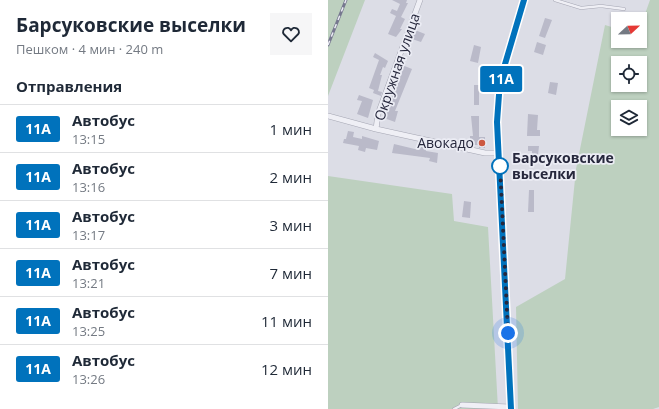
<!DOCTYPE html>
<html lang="ru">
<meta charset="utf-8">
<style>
body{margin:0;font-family:"Open Sans",sans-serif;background:#f6f6f7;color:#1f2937;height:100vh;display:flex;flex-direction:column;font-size:15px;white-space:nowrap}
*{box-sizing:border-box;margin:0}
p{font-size:13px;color:#747a83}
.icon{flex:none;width:22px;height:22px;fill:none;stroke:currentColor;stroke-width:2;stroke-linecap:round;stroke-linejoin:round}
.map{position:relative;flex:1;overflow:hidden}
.drawer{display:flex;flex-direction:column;background:#fff;width:328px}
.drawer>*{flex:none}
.badge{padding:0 8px;border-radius:3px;font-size:14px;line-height:26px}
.needle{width:26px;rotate:68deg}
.controls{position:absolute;left:283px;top:12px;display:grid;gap:8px}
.controls a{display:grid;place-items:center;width:36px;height:36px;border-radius:0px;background:#fff;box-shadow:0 1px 3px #0004;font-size:20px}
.you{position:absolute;width:20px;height:20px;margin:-10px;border:3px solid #fff;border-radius:50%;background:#1a73e8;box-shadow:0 0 0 6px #1a73e833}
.map>.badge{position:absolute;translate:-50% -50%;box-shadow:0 0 0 2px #fff}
h2{padding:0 16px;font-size:15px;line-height:36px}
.round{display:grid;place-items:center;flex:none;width:42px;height:42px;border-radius:0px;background:#f6f6f7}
.headline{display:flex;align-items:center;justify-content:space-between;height:68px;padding:0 16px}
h1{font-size:19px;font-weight:700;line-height:30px}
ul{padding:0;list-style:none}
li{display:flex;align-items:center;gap:12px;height:48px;padding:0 16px;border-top:1px solid #e0e1e3}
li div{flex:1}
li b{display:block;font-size:15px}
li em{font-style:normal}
li .badge{min-width:44px;font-weight:700;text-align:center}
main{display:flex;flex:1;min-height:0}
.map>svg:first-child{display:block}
.green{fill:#bdd0bf;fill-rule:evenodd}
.building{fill:#babac9}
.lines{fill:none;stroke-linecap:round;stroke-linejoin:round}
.service-casing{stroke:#a5a6b3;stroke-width:3.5}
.minor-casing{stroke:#a5a6b3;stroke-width:6}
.service{stroke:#efeff5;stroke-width:2.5}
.minor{stroke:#efeff5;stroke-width:5}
.secondary{stroke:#fff;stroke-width:7}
.rail-casing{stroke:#76778f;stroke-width:3}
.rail{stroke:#ebecf4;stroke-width:1.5;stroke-dasharray:4.5;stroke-linecap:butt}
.line-casing{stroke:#fff;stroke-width:9}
.line{stroke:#0072bc;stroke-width:6}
.walk{stroke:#26273c;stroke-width:4;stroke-dasharray:0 7.2}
.poi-dot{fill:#cc5841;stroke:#ebecf4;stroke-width:1.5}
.stop-dot{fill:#fff;stroke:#0072bc;stroke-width:2}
.labels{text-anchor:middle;stroke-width:3.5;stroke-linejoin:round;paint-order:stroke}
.street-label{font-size:14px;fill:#26273c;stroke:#ebecf4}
.poi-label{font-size:14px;fill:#26273c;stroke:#ebecf4;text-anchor:end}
.stop-label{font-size:14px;font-weight:bold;fill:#26273c;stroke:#ebecf4;text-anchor:start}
</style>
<main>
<section class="drawer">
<div class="headline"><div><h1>Барсуковские выселки</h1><p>Пешком · 4 мин · 240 m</p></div><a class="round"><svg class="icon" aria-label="heart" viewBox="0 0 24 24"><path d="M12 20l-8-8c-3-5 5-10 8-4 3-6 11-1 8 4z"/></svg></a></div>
<h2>Отправления</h2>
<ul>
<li><span class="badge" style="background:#0072bc;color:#fff">11А</span><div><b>Автобус</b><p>13:15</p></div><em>1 мин</em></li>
<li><span class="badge" style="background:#0072bc;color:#fff">11А</span><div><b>Автобус</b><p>13:16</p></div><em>2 мин</em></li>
<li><span class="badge" style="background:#0072bc;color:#fff">11А</span><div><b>Автобус</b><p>13:17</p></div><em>3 мин</em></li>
<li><span class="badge" style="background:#0072bc;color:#fff">11А</span><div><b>Автобус</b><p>13:21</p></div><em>7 мин</em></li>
<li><span class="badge" style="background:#0072bc;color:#fff">11А</span><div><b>Автобус</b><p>13:25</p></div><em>11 мин</em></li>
<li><span class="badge" style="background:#0072bc;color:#fff">11А</span><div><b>Автобус</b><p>13:26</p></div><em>12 мин</em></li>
</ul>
</section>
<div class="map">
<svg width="331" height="409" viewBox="0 0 331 409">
<rect width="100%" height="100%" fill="#dcdde6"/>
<path class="green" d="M0,0H37L0,96Z
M322,0H331V407L325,409H190L188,307L237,279L248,169L277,25L290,29V41H312V28ZM290,63H312V85H290ZM290,107H312V129H290Z
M0,176L124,194L126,221L160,227L170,409H0Z"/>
<path class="building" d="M64,0H79L78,3H80L73,17L77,19L72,29H74L68,37L60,34L68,16L62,13L64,9L69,11L72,4Z
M217,18L224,20L217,38L211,36Z
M87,30L97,34L93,42L84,39Z
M209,42L218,45L215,55L206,52Z
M146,45L153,47L150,63L142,61Z
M47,53L60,61L57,68L55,67L52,75H54L50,91L54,92L53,96L45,93L46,90L41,88L51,60L45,57Z
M74,65L84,69L67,111H70L67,122L56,118L67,82L70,83L73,75L71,74Z
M222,82L230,83L228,95L220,93Z
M146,85H151V105H146Z
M31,95L45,100L40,118L29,114L34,101L29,100Z
M200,114L210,115L209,130H212V136H199Z
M143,116H151V137H157V148H151V145H142V136H145Z
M20,131L26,132L25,137L34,139V136L51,141L49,150L38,148L37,152L30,150L31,146L15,143L16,139H18Z
M66,144L91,150L93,147L97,148L98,151L110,153L109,163L101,161L102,158L64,153Z
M200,146H211L210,155H204V151H200Z
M201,190H206V212H200Z
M136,201L143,202L142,218L134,217Z"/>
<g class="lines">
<defs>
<path id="service" d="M227,0L253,8L273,6L296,9
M126,409L134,405"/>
<path id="minor" d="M92,0L50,114L48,129L157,153H171
M0,116L48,129
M134,405L183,407"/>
</defs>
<use href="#service" class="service-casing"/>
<use href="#minor" class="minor-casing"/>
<use href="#service" class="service"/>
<use href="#minor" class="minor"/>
<path class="secondary" d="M183,409L169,123L172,81L196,0"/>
<defs>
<path id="rail" d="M0,45L18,0"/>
</defs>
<use href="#rail" class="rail-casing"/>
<use href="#rail" class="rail"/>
</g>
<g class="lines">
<defs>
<path id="line" d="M183,409L169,122L172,81L196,0"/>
</defs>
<use href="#line" class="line-casing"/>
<use href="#line" class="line"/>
<path class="walk" d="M172,166L180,333"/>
</g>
<circle class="poi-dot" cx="154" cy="143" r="4"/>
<circle class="stop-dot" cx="172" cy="166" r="8"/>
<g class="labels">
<g class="street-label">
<text transform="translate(69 67) rotate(-71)" y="5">Окружная улица</text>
</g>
<g class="poi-label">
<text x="146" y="148">Авокадо</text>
</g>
<g class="stop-label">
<text x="184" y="163">Барсуковские<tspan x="184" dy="16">выселки</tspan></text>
</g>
</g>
</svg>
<div class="controls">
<a><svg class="needle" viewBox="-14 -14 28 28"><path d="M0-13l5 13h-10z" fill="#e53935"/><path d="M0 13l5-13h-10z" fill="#747a83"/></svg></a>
<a><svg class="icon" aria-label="locate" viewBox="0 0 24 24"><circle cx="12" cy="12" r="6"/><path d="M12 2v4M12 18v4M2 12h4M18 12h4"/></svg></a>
<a><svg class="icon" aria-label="layers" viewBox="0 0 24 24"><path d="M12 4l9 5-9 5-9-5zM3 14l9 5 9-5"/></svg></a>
</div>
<div class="you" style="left:180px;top:333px"></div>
<b class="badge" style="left:173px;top:79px;background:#0072bc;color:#fff">11А</b>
</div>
</main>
